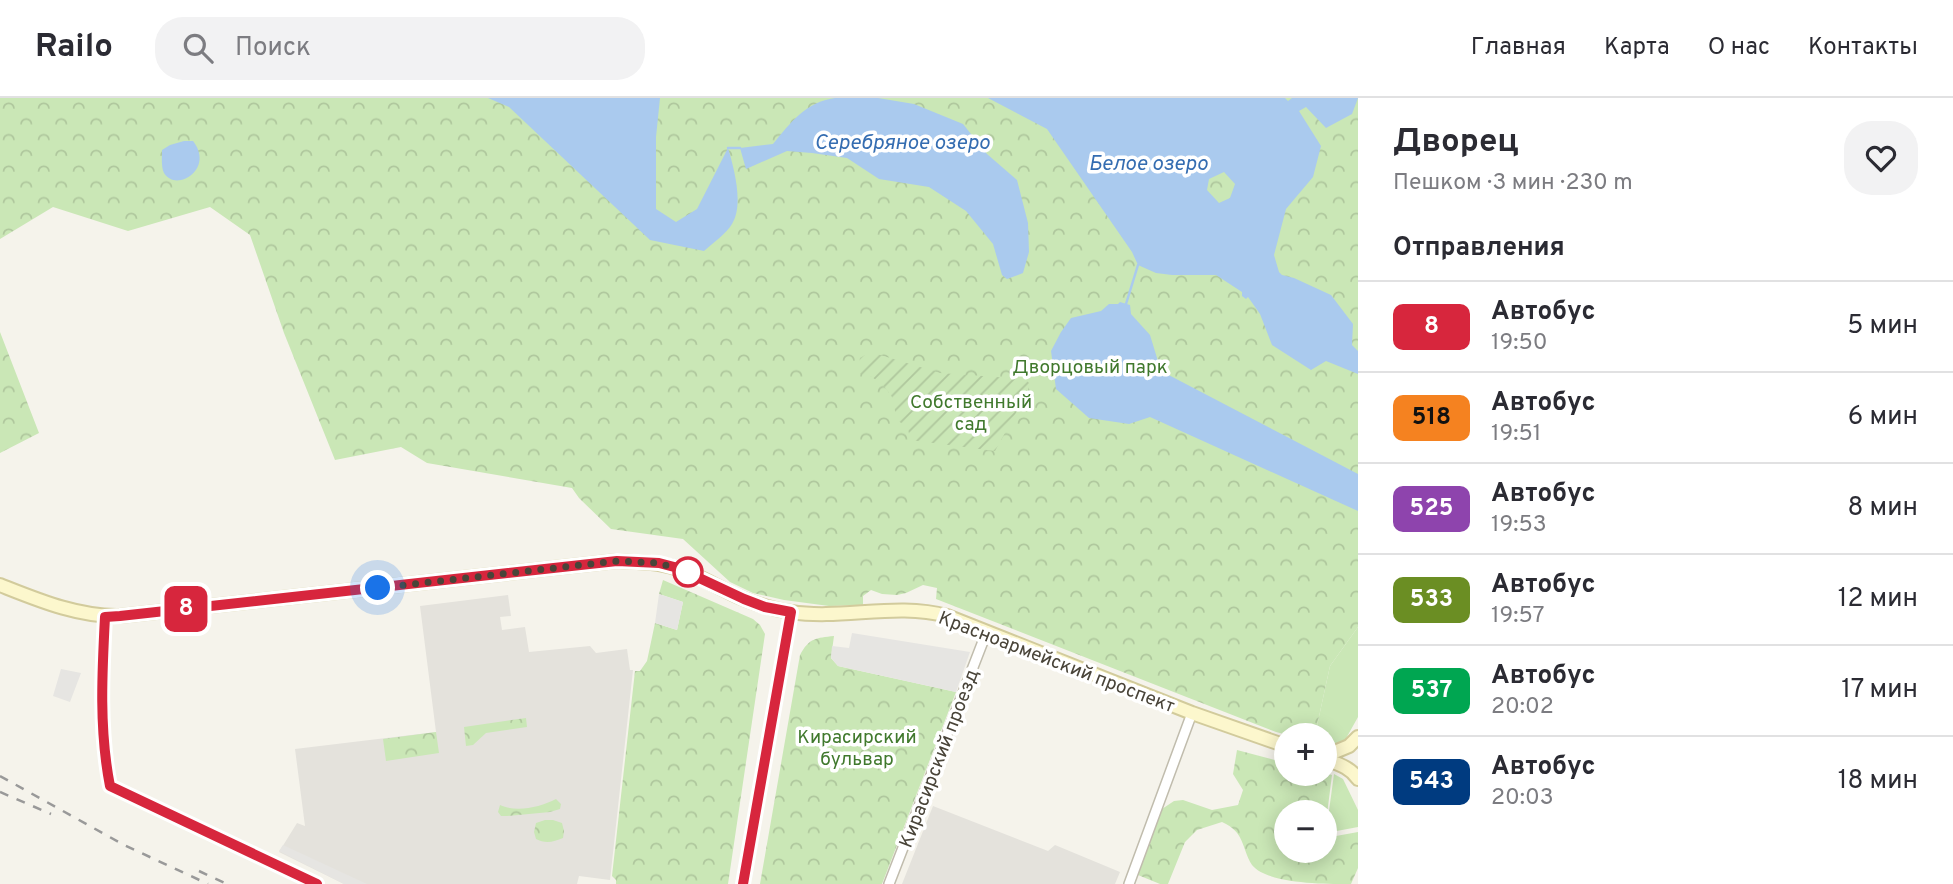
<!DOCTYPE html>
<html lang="ru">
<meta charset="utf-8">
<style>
body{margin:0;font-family:Overpass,sans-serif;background:#f2f2f3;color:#2b2b33;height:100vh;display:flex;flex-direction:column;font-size:26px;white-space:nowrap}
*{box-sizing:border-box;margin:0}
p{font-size:23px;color:#7c7c81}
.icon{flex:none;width:38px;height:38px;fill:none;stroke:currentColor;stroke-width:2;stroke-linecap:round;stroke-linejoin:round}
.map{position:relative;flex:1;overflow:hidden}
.drawer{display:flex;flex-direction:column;background:#fff;width:595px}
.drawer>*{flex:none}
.badge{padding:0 14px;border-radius:10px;font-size:24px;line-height:46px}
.buttons{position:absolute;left:1274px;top:625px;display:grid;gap:14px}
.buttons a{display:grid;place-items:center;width:63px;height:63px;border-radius:50%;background:#fff;box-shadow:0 4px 18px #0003;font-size:35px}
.you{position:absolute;width:35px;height:35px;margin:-18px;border:5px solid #fff;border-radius:50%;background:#1a73e8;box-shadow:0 0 0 10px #1a73e833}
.map>.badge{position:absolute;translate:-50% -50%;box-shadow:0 0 0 4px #fff}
h2{padding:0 35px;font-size:26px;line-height:63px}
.round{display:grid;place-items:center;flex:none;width:74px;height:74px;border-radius:28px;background:#f2f2f3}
.summary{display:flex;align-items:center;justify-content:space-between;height:119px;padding:0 35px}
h1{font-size:33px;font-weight:700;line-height:52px}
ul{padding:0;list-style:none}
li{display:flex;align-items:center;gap:21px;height:91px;padding:0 35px;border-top:2px solid #e1e1e2}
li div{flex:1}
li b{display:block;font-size:26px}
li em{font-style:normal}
li .badge{min-width:77px;font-weight:700;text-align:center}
header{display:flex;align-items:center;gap:42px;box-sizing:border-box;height:98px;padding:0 35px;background:#fff;border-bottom:2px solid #e1e1e2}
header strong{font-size:33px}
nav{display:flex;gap:38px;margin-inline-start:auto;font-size:24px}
.search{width:490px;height:63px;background:#f2f2f3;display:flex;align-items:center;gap:18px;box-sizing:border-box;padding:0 24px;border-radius:28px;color:#7c7c81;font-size:26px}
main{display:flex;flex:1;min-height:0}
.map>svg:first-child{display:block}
.industrial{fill:#e4e2dc}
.grass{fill:#cae7b6}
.forest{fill:url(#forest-crowns)}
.garden{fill:url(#garden-furrows)}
.parking{fill:#e6e5e2}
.water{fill:#aacaee;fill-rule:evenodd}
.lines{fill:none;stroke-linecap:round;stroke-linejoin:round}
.stream{stroke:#aacaee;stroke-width:2.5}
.street-casing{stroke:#c0bcad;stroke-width:12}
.secondary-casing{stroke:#d2cb9c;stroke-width:16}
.street{stroke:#fff;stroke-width:9}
.secondary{stroke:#fcf7cd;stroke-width:12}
.rail{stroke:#999;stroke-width:2.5;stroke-dasharray:9 9;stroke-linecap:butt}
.line-casing{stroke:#fff;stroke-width:16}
.line{stroke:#d7263d;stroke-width:10}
.walk{stroke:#494439;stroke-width:7;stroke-dasharray:0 12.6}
.stop-dot{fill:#fff;stroke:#d7263d;stroke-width:3.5}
.labels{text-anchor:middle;stroke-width:7;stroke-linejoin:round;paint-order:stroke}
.park-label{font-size:19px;fill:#40792d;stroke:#fff}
.street-label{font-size:19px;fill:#494439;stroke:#fff}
.water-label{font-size:21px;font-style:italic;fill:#356db1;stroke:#fff}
</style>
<header>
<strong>Railo</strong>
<div class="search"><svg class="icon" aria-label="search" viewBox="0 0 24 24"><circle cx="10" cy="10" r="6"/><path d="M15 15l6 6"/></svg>Поиск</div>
<nav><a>Главная</a><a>Карта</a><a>О нас</a><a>Контакты</a></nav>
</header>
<main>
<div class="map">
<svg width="1358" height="786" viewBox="0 0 1358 786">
<defs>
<pattern id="forest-crowns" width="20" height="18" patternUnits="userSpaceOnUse" patternTransform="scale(1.75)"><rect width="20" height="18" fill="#cae7b6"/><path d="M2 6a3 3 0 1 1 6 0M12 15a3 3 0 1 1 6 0" fill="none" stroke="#afc79d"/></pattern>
<pattern id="garden-furrows" width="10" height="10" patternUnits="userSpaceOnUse" patternTransform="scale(1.75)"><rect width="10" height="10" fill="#cae7b6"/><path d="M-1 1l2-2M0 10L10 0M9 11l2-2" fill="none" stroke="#afc79d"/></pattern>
</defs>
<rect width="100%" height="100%" fill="#f5f3eb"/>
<path class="industrial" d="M508,497L511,518L500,519L502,532L525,529L529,554L590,548L596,555L627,551L630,572H633L610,782L579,778L577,786H344L279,754L297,725L305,728L295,651L436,634L420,508Z
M933,708L1048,753L1055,747L1120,774L1115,786H902Z"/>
<path class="grass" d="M1358,529V619L1344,644L1336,647L1325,646V637H1315L1330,568Z
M1334,676L1343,681L1358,712V729L1326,735Z"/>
<path class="forest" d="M0,0H1358V529L1330,568L1315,637H1288L1276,634L936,501L937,490L923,487L906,495L897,497L882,496L871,492L863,498V507L829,508L784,502L753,495L730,484L683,441L611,431L579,400L572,390L427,365L401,349L335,362L284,235L250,137L210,109L128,133L53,109L0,141Z
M0,234L39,335L0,355Z
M663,482L753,521L760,527L765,536L728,786H616V782L612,778L635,573H640L647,563L655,525L677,532L683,504L659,496Z
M834,538L831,560L838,568L956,594L882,786H760L800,557C809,540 816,540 834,538Z
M526,620L527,629L486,635L473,647L466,648L464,629Z
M436,634L439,655L386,663L383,641Z
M1237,652L1286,665V676L1325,675L1332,677L1325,732V714H1286V752H1325V740L1358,734V770L1351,786C1325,786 1267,786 1252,767C1241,749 1245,734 1222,724L1197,732L1185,744L1168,786H1160L1138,777L1162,711L1174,703L1183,702L1212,712L1238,707L1243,692L1233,676Z
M556,701L561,706L560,711L550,714L507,718H501L498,714L500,707C517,715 540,709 556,701Z
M545,722H553L562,725L564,733L563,740C554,744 545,746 536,741L534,734L536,725Z"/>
<path class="garden" d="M877,256L940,275L1025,281L1029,285L1028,293L995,353L910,342L908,330L897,322L892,299L884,288L872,279L857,275L860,260L865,257Z"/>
<path class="parking" d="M659,496L683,504L677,532L655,525Z
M852,535L970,554L956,594L838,568L831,560L832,548L849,550Z
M61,571L81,575L70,604L53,598Z
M283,747L367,786H344L279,753Z"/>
<path class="water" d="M488,0H660L656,39V111L676,124L697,111L728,50C734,70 744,107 732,126C726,136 713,145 704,153L650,142L509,9Z
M835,0H878L914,6L963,26L987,56L1017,82L1028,125L1029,154L1023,175L1007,181L1002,177L993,146L966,113L929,89L879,81L847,60L812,55L787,53L746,71L740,50L773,46C791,24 806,4 835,0Z
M988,0H1285L1288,3L1292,0H1358L1352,16L1326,30L1306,9L1299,13L1321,48L1313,79L1286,111L1274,157L1279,174L1282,177L1294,180L1331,197L1353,226L1352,247L1358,253V276L1326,263L1311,272L1272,247L1260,216L1248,199L1246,201L1242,198V194L1216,177H1172L1156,175L1138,167L1132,154L1047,31ZM1224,74L1235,86L1230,100L1219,105L1207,92L1209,81Z
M184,43H193C215,71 176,95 164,75C161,69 162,59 162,52L170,47Z
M1120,204L1130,207L1131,216L1150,237L1161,273L1358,376V413L1150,319L1129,326L1089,320L1056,291L1051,253L1061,234L1071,220L1101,213L1109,206H1118Z"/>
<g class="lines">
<path class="stream" d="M728,50H740
M1126,206L1138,167"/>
<defs>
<path id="street" d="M105,518C102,575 99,632 110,688L317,786
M743,786L791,514
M889,786L987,533
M1129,786L1192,615"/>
<path id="secondary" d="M0,487C38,502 78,519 120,518L617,463C637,464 657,464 676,470C700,477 721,492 744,501C759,507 776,512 791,514C843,522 896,504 947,518L1192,615L1286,648
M1325,658L1349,648L1358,639
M1325,661C1338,666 1350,669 1358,681"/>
</defs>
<use href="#street" class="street-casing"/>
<use href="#secondary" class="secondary-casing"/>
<use href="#street" class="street"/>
<use href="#secondary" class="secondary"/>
<path class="rail" d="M0,678L124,747L208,786
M0,694L51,716
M199,773L227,786"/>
</g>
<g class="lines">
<defs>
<path id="line" d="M317,786L110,688C99,632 102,575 105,519L120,518L617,463L659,465L678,470L744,501L765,509L791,514L743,786"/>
</defs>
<use href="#line" class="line-casing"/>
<use href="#line" class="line"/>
<path class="walk" d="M378,490L617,463L659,465L688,474"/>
</g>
<circle class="stop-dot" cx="688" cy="474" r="14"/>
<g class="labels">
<g class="park-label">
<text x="1090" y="275">Дворцовый парк</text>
<text x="971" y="310">Собственный<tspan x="971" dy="22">сад</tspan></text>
<text x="857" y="645">Кирасирский<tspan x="857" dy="22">бульвар</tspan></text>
</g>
<g class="street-label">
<text transform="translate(1057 563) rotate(21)" y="7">Красноармейский проспект</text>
<text transform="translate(938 660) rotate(-69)" y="7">Кирасирский проезд</text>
</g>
<g class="water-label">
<text x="902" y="51">Серебряное озеро</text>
<text x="1148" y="72">Белое озеро</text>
</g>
</g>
</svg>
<div class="buttons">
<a>+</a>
<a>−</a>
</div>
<div class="you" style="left:378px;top:490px"></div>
<b class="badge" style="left:186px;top:511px;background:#d7263d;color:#fff">8</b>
</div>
<section class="drawer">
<div class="summary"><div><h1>Дворец</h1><p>Пешком · 3 мин · 230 m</p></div><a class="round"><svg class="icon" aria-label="heart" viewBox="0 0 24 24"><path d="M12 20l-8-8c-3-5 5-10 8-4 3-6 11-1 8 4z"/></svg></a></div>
<h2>Отправления</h2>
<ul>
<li><span class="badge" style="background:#d7263d;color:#fff">8</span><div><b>Автобус</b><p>19:50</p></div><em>5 мин</em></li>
<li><span class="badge" style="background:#f58220;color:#111">518</span><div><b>Автобус</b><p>19:51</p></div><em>6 мин</em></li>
<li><span class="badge" style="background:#8e44ad;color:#fff">525</span><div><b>Автобус</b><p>19:53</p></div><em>8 мин</em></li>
<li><span class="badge" style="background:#6b8e23;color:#fff">533</span><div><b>Автобус</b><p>19:57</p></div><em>12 мин</em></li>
<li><span class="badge" style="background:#00a651;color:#fff">537</span><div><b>Автобус</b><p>20:02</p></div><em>17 мин</em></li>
<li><span class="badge" style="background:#003b80;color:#fff">543</span><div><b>Автобус</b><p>20:03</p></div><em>18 мин</em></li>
</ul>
</section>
</main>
